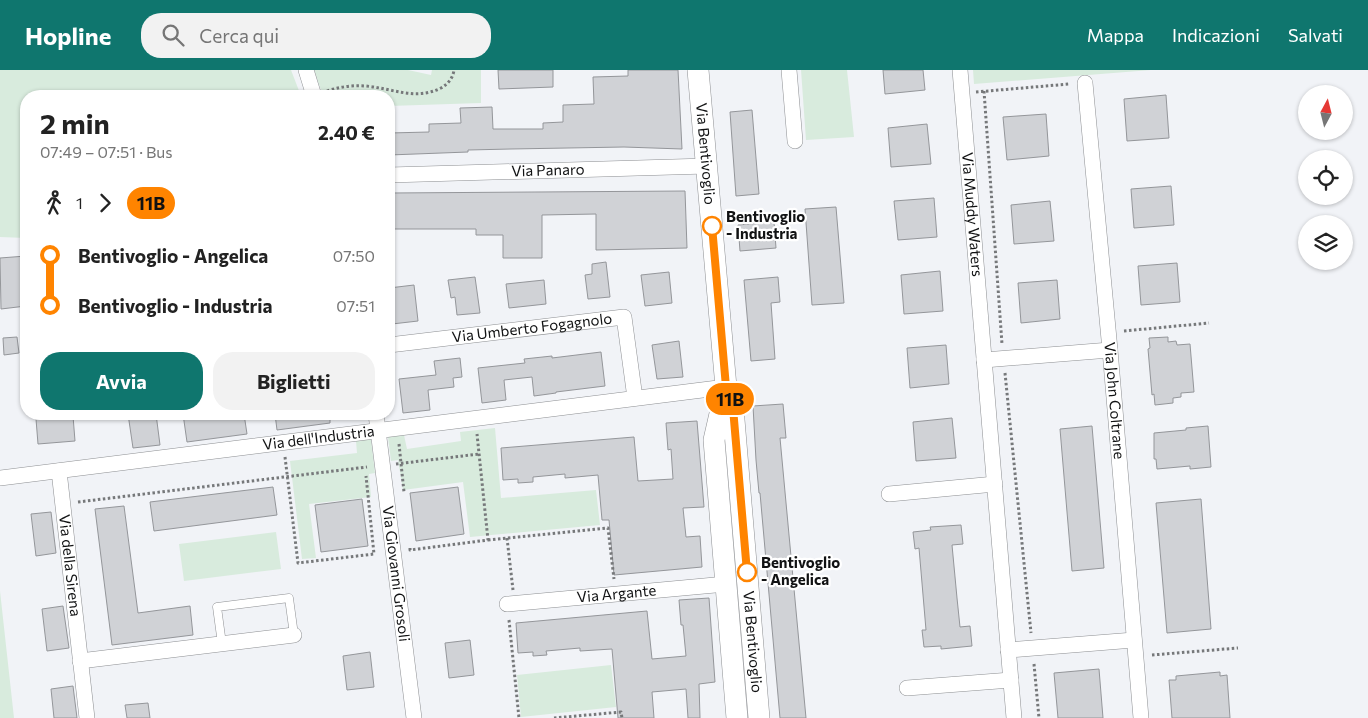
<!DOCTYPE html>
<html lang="it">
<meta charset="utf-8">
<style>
body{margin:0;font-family:Commissioner,sans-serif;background:#f2f2f2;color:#222;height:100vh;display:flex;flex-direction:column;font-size:19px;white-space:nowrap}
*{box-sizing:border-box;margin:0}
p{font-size:16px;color:#767676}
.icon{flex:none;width:28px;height:28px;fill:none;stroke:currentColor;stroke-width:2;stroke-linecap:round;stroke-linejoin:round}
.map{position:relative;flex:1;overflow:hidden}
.sheet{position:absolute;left:20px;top:20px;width:375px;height:330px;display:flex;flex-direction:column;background:#fff;border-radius:20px;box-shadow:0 1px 4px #0004}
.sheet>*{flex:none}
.badge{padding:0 10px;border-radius:16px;font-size:18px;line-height:32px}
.needle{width:32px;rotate:7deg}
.fabs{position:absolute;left:1298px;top:15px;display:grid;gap:10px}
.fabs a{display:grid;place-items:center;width:55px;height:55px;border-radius:50%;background:#fff;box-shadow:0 1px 4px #0004;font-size:25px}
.map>.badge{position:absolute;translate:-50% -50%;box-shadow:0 0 0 2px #fff}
.legs{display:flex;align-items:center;gap:8px;height:55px;padding:0 20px;font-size:16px}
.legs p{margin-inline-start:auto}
.overview{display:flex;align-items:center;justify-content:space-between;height:85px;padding:0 20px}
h1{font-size:28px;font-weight:700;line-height:38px}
.button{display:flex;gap:10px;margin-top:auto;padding:10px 20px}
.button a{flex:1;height:58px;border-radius:20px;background:#0f766e;color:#fff;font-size:20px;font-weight:700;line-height:58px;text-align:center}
.button a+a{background:#f2f2f2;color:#222}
ul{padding:0 20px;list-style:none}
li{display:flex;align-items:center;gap:18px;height:50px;font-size:19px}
li i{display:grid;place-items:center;width:8px;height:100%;margin:0 6px;background:currentColor}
li i::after{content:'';width:12px;height:12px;margin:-6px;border:4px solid;border-radius:50%;background:#fff}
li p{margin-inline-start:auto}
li:first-child i{background:linear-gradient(#0000 50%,currentColor 0)}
li:last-child i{background:linear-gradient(currentColor 50%,#0000 0)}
header{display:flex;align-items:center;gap:30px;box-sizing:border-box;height:70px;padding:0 25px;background:#0f766e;color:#fff}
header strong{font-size:24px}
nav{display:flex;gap:28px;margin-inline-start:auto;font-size:18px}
.search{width:350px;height:45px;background:#f2f2f2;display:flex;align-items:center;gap:12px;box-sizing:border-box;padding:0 18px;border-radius:20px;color:#767676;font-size:19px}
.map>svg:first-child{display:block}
.green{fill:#d8ebdd}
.building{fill:#d0d2d6;stroke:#94969a}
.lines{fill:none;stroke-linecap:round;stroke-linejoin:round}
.lane-casing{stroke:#8d8f92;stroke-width:9}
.street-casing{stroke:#8d8f92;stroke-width:16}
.secondary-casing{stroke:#8d8f92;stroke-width:22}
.path{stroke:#76787a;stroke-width:3;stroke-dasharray:2.5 2.5;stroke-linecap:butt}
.lane{stroke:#fff;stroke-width:8}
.street{stroke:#fff;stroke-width:15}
.secondary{stroke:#fff;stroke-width:21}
.line-1-casing{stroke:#fff;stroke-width:11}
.line-1{stroke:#ff8400;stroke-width:8}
.stop-1-dot{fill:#fff;stroke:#ff8400;stroke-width:2.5}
.labels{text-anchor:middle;stroke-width:4.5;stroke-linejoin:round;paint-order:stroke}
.street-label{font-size:15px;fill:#111213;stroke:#fff}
.stop-label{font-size:15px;font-weight:bold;fill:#111213;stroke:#fff;text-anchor:start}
</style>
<header>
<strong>Hopline</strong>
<div class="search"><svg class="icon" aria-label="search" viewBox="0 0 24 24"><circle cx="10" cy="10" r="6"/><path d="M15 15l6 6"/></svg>Cerca qui</div>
<nav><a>Mappa</a><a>Indicazioni</a><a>Salvati</a></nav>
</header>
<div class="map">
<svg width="1368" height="648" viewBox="0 0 1368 648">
<rect width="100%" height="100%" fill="#f1f3f7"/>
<path class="green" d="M0,0H291L301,26H26V168L0,167Z
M314,0H408L431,5L432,0H481V33L389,36V26H323Z
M801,0H847L854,67L806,70Z
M973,0H1151L974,14Z
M495,358L501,428L596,420L600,455L470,467L463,412L403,420L398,390L391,391L388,367L404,365L407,379L461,371L460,362Z
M371,369L375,403L369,404L371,427L309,434L316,488L302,489L290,391L357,383L356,371Z
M276,462L281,499L184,511L179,474Z
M0,521L14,648H0Z
M611,595L616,637L521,647L517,605Z"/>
<path class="building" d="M498,0H553V17L499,19Z
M628,0H678L682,79L624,77L511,79L468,80V82L389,85V63L429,62V54L461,53L460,38L492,37L493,59H543V53L563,52V35L594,34L593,7L628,6Z
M883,0H923L925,20L885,24Z
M1166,25L1169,68L1127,71L1124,29Z
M752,40L759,124L736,126L730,42Z
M1046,44L1049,86L1007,90L1003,47Z
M927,54L931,94L891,97L888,58Z
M1171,116L1174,155L1134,158L1131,119Z
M685,121L687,178L596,180V144L542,145V188H503V165H476V159H389V123Z
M934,128L937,167L898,170L894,131Z
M1050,131L1054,171L1014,174L1011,135Z
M836,137L844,233L812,235L805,139Z
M774,152L776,178L740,181L738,155Z
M26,186V236L1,239L0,188Z
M606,192L610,227L588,229L585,205L592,204V194Z
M1177,193L1180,232L1141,235L1138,196Z
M940,201L943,241L904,244L901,205Z
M669,202L672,233L645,236L641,205Z
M475,207L480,243L457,245L455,227L451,228L448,210Z
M778,207L780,232L771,233L775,289L751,291L744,210Z
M544,210L546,234L509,238L506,214Z
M1057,210L1060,249L1021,253L1018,213Z
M414,215L418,251L392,254L389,218Z
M17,267L19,283L4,285L3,268Z
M1168,267V272L1176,271L1177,275L1190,274L1194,322L1181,323V327L1173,328V333L1155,335L1154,324L1152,325L1148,279L1150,278L1149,268Z
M679,271L683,307L657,309L652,275Z
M946,275L949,314L910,318L907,278Z
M601,282L605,316L556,322V323L534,326L532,307L504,310L506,330L482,333L478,298L525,293L524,289L552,286V288Z
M460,288L462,307L453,308L454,317L428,320L430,340L403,343L399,309L436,305L434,291Z
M783,334L786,368H780L806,648H780L760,423H759L756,390L753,336Z
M128,344H156L160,375L133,378Z
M183,344H244L247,364L187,372Z
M275,344H330V353L277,360Z
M73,346L75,371L38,374L36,349Z
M952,348L956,388L916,391L913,352Z
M697,351L704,437L683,438L686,467L700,466L702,497L614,505L609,450H602L598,405L565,408V404L533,407V412L518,413V409L503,410L501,378L634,367L638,411L673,409L671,379L668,380L666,353Z
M1092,356L1104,498L1072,501L1060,359Z
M1208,356L1211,397L1190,399V396L1157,399L1156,389H1154V363L1186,360V358Z
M273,417L277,445L154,461L150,432Z
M458,417L464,464L416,471L410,423Z
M362,429L368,476L321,482L315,435Z
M1201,429L1211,559L1167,563L1156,433Z
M124,436L138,543L190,536L193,565L112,575L95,439Z
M51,442L56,483L36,486L31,444Z
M961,455L963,474L952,475L957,528L960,557L970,556L972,576L941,579V576L924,577L922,560H926L919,478L915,479L913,462L931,460L930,457Z
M709,528L715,612L699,614L700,648H688L686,619L652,622L654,648H618L612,579L580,581V578L546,581L547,585L533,586V582L518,583L516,553L647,541L652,589L686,586L683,555H681L679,530Z
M63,536L69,578L47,581L42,539Z
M470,570L474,605L449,608L445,573Z
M370,582L374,617L347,620L343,586Z
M1099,599L1103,648H1058L1054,603Z
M1220,602V606L1227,605L1230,648H1172L1169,610H1176V606Z
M73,616L77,648H54L51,619Z
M148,633L150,648H127L125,635Z"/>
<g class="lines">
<defs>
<path id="lane" d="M222,574L217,537L289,528L294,565"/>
<g id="street">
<path d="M306,0L314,26"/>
<path d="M789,0L795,71"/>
<path id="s1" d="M960,0L1014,648"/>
<path id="s2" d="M1085,13L1110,280L1141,648"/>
<path id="s3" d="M389,105L707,96"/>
<path id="s4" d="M389,275L624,247L635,328"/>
<path d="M984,290L1110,280"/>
<path id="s5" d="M376,344L414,648"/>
<path id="s6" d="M59,401L87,648"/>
<path id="s7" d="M0,408L726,317"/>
<path d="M889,424L995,414"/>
<path id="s8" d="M507,534L726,514"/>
<path d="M1008,580L1134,570"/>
<path d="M80,591L294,565"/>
<path d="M907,618L1011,610"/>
</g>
<g id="secondary">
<path id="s9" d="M698,0L726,317L733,338L759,648"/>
<path d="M725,322L714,370L737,648"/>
</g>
</defs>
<use href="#lane" class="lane-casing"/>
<use href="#street" class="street-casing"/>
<use href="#secondary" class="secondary-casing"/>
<path class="path" d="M327,21C339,17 352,15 365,16C392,18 415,31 441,18C448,14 453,8 454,0
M984,21L1002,274
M976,22L1069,14
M1124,261L1209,253
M1005,303L1031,563
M399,374L404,422
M285,387L298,493L374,484L366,406
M396,394L479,384
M78,432L367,397
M507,468L513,520
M488,470L608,458L614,509
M410,478V480L488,470L477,364
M509,550L519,648
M1152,585L1238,578
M1034,594L1039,648
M554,648L621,642L622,648"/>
<use href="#lane" class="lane"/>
<use href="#street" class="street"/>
<use href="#secondary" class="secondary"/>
</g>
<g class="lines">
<defs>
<path id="line-1" d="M712,156L726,317L733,338L747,502"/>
</defs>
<use href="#line-1" class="line-1-casing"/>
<use href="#line-1" class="line-1"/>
</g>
<g class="stop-1-dot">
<circle cx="712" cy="156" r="9"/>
<circle cx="747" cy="502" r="9"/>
</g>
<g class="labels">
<g class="street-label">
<text dy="5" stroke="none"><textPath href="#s9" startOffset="84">Via Bentivoglio</textPath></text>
<text dy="5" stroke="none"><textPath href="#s3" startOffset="159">Via Panaro</textPath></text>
<text dy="5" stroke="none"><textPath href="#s1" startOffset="145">Via Muddy Waters</textPath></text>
<text dy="5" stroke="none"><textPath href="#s4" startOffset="144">Via Umberto Fogagnolo</textPath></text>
<text dy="5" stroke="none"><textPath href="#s2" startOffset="319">Via John Coltrane</textPath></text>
<text dy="5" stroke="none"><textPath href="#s7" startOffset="321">Via dell'Industria</textPath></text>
<text dy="5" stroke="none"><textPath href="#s6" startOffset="95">Via della Sirena</textPath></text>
<text dy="5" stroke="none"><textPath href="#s5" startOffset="161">Via Giovanni Grosoli</textPath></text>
<text dy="5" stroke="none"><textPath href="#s8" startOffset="110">Via Argante</textPath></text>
<text dy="5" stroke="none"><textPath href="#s9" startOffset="575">Via Bentivoglio</textPath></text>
</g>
<g class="stop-label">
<text x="726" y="152">Bentivoglio<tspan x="726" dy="17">- Industria</tspan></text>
<text x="761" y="498">Bentivoglio<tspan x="761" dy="17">- Angelica</tspan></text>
</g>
</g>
</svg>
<div class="fabs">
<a><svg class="needle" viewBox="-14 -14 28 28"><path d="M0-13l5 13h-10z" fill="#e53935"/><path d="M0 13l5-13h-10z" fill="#767676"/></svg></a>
<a><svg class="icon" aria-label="locate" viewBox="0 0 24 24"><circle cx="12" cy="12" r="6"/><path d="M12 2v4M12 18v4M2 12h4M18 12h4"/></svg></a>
<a><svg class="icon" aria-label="layers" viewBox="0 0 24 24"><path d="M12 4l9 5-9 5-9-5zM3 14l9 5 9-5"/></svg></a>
</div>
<b class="badge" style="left:730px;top:329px;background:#ff8400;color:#111">11B</b>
<section class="sheet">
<div class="overview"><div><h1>2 min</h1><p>07:49 – 07:51 · Bus</p></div><b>2.40 €</b></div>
<div class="legs"><svg class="icon" aria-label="walk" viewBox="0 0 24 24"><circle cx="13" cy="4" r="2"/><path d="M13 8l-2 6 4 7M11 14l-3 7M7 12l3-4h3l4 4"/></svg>1<svg class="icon" aria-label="forward" viewBox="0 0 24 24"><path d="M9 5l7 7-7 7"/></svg><b class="badge" style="background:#ff8400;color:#111">11B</b></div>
<ul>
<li><i style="color:#ff8400"></i><b>Bentivoglio - Angelica</b><p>07:50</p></li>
<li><i style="color:#ff8400"></i><b>Bentivoglio - Industria</b><p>07:51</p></li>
</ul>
<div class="button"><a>Avvia</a><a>Biglietti</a></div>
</section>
</div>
